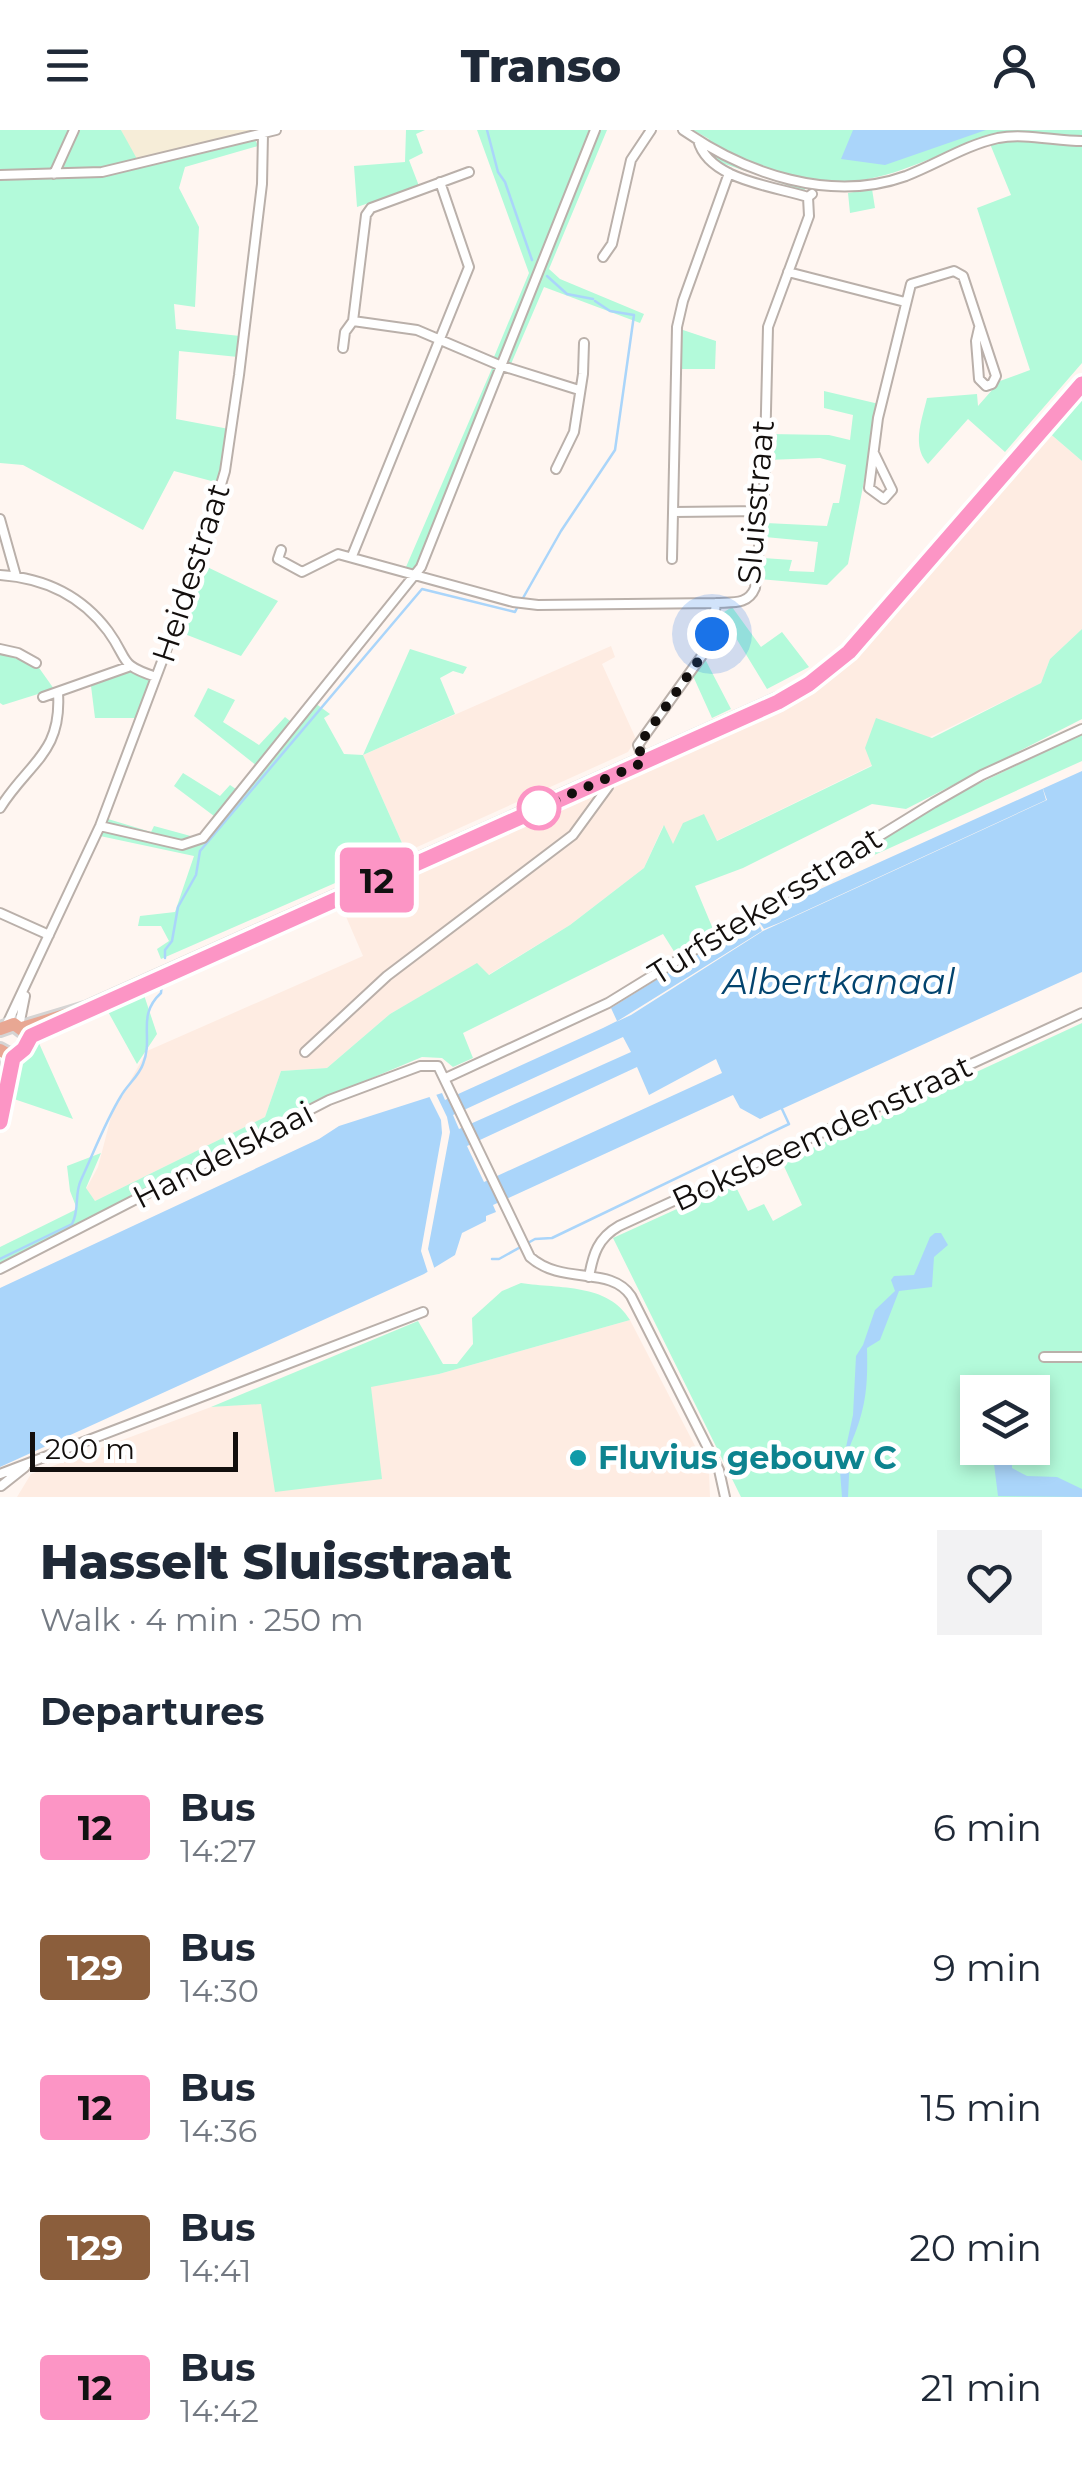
<!DOCTYPE html>
<meta charset="utf-8">
<style>
body{margin:0;font-family:Montserrat,sans-serif;background:#f2f2f3;color:#1f2937;height:100vh;display:flex;flex-direction:column;font-size:38px;white-space:nowrap}
*{box-sizing:border-box;margin:0}
p{font-size:32px;color:#747a83}
.icon{flex:none;width:55px;height:55px;fill:none;stroke:currentColor;stroke-width:2;stroke-linecap:round;stroke-linejoin:round}
.map{position:relative;height:1367px;overflow:hidden}
.drawer{display:flex;flex-direction:column;background:#fff;flex:1}
.drawer>*{flex:none}
.badge{padding:0 20px;border-radius:8px;font-size:35px;line-height:65px}
.tools{position:absolute;left:960px;top:1245px;display:grid;gap:20px}
.tools a{display:grid;place-items:center;width:90px;height:90px;border-radius:0px;background:#fff;box-shadow:0 5px 15px #0003;font-size:50px}
.scale{position:absolute;left:30px;bottom:25px;width:208px;box-sizing:border-box;padding-left:10px;border:5px solid #130f0d;border-top:0;font-size:28px;line-height:35px;white-space:nowrap;color:#130f0d;-webkit-text-stroke:8px #fff;paint-order:stroke}
.you{position:absolute;width:50px;height:50px;margin:-25px;border:8px solid #fff;border-radius:50%;background:#1a73e8;box-shadow:0 0 0 15px #1a73e833}
.map>.badge{position:absolute;translate:-50% -50%;box-shadow:0 0 0 5px #fff}
h2{padding:0 40px;font-size:38px;line-height:90px}
.round{display:grid;place-items:center;flex:none;width:105px;height:105px;border-radius:0px;background:#f2f2f3}
.summary{display:flex;align-items:center;justify-content:space-between;height:170px;padding:0 40px}
h1{font-size:48px;font-weight:800;line-height:75px}
ul{padding:0;list-style:none}
li{display:flex;align-items:center;gap:30px;height:140px;padding:0 40px}
li div{flex:1}
li b{display:block;font-size:38px}
li em{font-style:normal}
li .badge{min-width:110px;font-weight:700;text-align:center}
header{display:flex;justify-content:space-between;align-items:center;height:130px;padding:0 40px;background:#fff;font-size:45px;font-weight:800}
.map>svg:first-child{display:block}
.built{fill:#feece2}
.education{fill:#f6edd8}
.green{fill:#b3fada;fill-rule:evenodd}
.water{fill:#aad5fa;fill-rule:evenodd}
.pier{fill:#fff6f1}
.lines{fill:none;stroke-linecap:round;stroke-linejoin:round}
.stream{stroke:#aad5fa;stroke-width:2.5}
.minor-casing{stroke:#bab0aa;stroke-width:12}
.primary-casing{stroke:#d5d4d3;stroke-width:18}
.minor{stroke:#fff;stroke-width:8}
.primary{stroke:#e8a793;stroke-width:12}
.line-casing{stroke:#fff;stroke-width:22}
.line{stroke:#fc95c5;stroke-width:15}
.walk{stroke:#130f0d;stroke-width:10;stroke-dasharray:0 18}
.stop-dot{fill:#fff;stroke:#fc95c5;stroke-width:5}
.culture-dot{fill:#0f9aa8;stroke:#fff;stroke-width:4}
.labels{text-anchor:middle;stroke-width:9;stroke-linejoin:round;paint-order:stroke}
.street-label{font-size:32px;fill:#130f0d;stroke:#fff}
.culture-label{font-size:32px;font-weight:bold;fill:#0d838f;stroke:#fff;text-anchor:start}
.water-label{font-size:35px;font-style:italic;fill:#03446e;stroke:#fff}
</style>
<header><svg class="icon" aria-label="menu" viewBox="0 0 24 24"><path d="M4 6h16M4 12h16M4 18h16"/></svg>Transo<svg class="icon" aria-label="person" viewBox="0 0 24 24"><circle cx="12" cy="8" r="4"/><path d="M4 21q1-7 8-7t8 7"/></svg></header>
<div class="map">
<svg width="1082" height="1367" viewBox="0 0 1082 1367">
<rect width="100%" height="100%" fill="#fff6f1"/>
<path class="built" d="M1047,301L1082,331V499L1050,529L1041,553L716,711L673,715L663,696L644,738L570,795L488,845L477,834L390,884L327,938L281,941L265,987L95,1071L86,1059L98,1037L112,983L147,921L363,826L341,775L733,601L810,563L844,535L893,483Z
M611,516L615,527L602,534L636,609L628,622L406,722L363,625Z
M630,1190L709,1343L710,1367H17L31,1344L211,1277L261,1273L439,1244Z"/>
<path class="education" d="M121,0H262L136,30Z"/>
<path class="green" d="M0,0H121L137,29L252,3L258,16L185,37L179,58L199,97L195,177L174,174L176,199L240,206L238,227L179,221L176,289L229,299L219,353L174,341L143,400L23,335L0,333Z
M406,0H425L416,4L423,23L409,30L419,56L357,77L354,36L405,32Z
M477,0H607L549,139L560,149L644,184L640,193L544,157L511,234L494,227L529,143Z
M693,0H1082V233L1005,322L968,289L928,334C911,316 922,290 927,268L977,264L978,276L1000,251L1030,240L977,78L1011,65L988,9C919,27 885,60 810,50L804,61L713,30L706,22L709,9Z
M872,59L875,78L850,83L848,63Z
M680,199L716,211L715,239H679Z
M493,236L505,241L421,441L406,437Z
M824,261L879,274L848,434L827,455L760,449L763,428L792,430L789,441L814,442L818,412L765,407L766,393L827,396L833,373H839L846,335L820,328L767,330L769,304L829,305L850,310L853,285L824,278Z
M1082,263V331L1047,301Z
M203,435L278,471L241,526L177,501Z
M732,477L761,517L782,502L809,537L767,559L736,508H717L721,484Z
M1082,499V589L906,679L872,674L743,738L695,756L713,799L675,823L663,804L463,903L473,928L453,937L442,928L422,927L329,966L118,1076L0,1134V1117L77,1079L70,1061L67,1036L101,1023L86,1058L95,1071L265,987L281,941L327,938L390,884L477,833L489,845L570,795L644,738L664,695L673,714L683,693L704,684L717,711L872,636L865,618L876,588L932,608L1041,553L1050,529Z
M410,519L467,537L463,544L453,541L440,548L455,584L363,625L406,722L161,829L157,819L169,811L161,796H138L140,786L175,782L194,726L100,706L108,689L151,702L154,696L198,708L214,686L174,656L183,643L220,666L230,655L243,664L315,573L330,584L324,588L344,624L363,625Z
M0,523L37,535L54,559L3,575L0,573Z
M705,529L731,579L712,588L693,546Z
M130,541L151,550L137,588H95L91,556Z
M208,558L235,570L223,592L259,615L285,587L290,591L257,636L194,586Z
M1082,604V631L797,760L957,664Z
M143,862L157,904L137,934L106,878Z
M1082,893V1367H741L613,1108L734,1053L748,1081L764,1074L773,1091L802,1075L782,1032ZM978,1262H1032V1318H978Z
M38,911L73,989L11,968L19,933Z
M521,1153C560,1159 608,1153 630,1190L439,1244L371,1257L382,1349L275,1362L261,1274L211,1277L418,1191L443,1234H457L473,1214L472,1188L502,1161Z"/>
<path class="water" d="M853,0H986L885,35L841,29Z
M1082,641V842L760,989L740,978L733,965L493,1075L496,1082L486,1086V1091L462,1103L455,1125L424,1144L0,1337V1158L319,1009L339,996L442,963L445,970L603,898L617,891L611,878L756,788ZM623,907L631,922L459,999L453,985ZM716,929L722,943L484,1052L467,1016L637,937L649,965Z
M935,1103H941L948,1115L934,1127L932,1157L899,1161L880,1210L867,1218C868,1257 866,1279 850,1316L846,1317L853,1285L856,1226L863,1215L875,1180L895,1161L891,1150L894,1146L914,1145L930,1107Z
M992,1318H1012V1338L1027,1346L1057,1347L1082,1359V1367L998,1366Z
M844,1321L850,1324L848,1367H842L840,1341Z"/>
<path class="pier" d="M1042,656L1047,670L763,801L631,885L616,892L762,801L756,787L764,799L779,793L1046,670Z
M434,960L447,987L450,1002L428,1119L436,1143L429,1146L421,1121L442,1003L441,990L427,962Z"/>
<g class="lines">
<path class="stream" d="M487,0L498,42L505,52L532,130
M547,146L567,164L593,169
M523,468L561,401L615,320L634,185L610,181L595,171
M165,828V820L172,811L178,777L196,745L200,721L422,459L515,482L517,478
M0,1129L72,1094C80,1079 74,1064 81,1050C94,1022 105,992 121,966C127,955 139,946 143,934C154,907 136,886 161,863L162,852
M492,1129H499L535,1109L552,1108L789,994L782,979"/>
<defs>
<path id="minor" d="M683,0C746,44 831,73 906,46C937,34 966,15 998,8C1024,3 1056,11 1082,11
M698,10C708,50 773,56 808,67L812,64
M469,42L371,78L366,85L353,191L417,200L499,235L579,260
M54,44L74,0
M0,45L102,42L276,0
M603,127L612,114L631,30L651,0
M788,142L905,172
M343,218L345,202L353,191
M874,323L892,360L884,369L869,358L878,288L911,154L954,141L963,146L996,246L992,254L986,256L979,249L976,211L979,198
M556,339L574,302L583,244L584,213
M674,382L762,381
M0,389L16,446
M281,420L278,429L302,442L338,424L513,472L538,475L716,473C733,472 748,475 755,458L764,364L768,197L809,86L808,67
M352,426L469,137L440,52
M672,429L677,197L683,171L729,43
M0,445C44,448 81,465 108,501C130,531 117,534 156,547
M0,519L18,523L36,533
M43,567L128,537
M644,632L638,615L706,520L712,504L716,473
M0,678C29,632 62,623 58,563
M100,696L182,715L203,708L421,437L595,0
M0,783L49,805
M7,894L100,696L190,457L209,395L225,341L239,245L262,54L263,4
M19,896L25,866
M305,922L387,846L573,705L608,657L610,647
M4,925L6,955
M446,948L608,873L933,673L982,645L1082,599
M0,991L15,925
M0,1139L329,970L420,936H438L530,1127C563,1156 610,1135 631,1166L719,1340L725,1367
M589,1147C593,1124 598,1108 619,1096L1082,883
M1044,1227H1082
M0,1344L423,1182
M1,1356L25,1337"/>
<path id="primary" d="M22,898L88,878L800,560L837,533L860,510L1082,254
M0,899L14,894L26,903
M0,920L9,925L20,923L31,906L46,899"/>
</defs>
<use href="#minor" class="minor-casing"/>
<use href="#primary" class="primary-casing"/>
<use href="#minor" class="minor"/>
<use href="#primary" class="primary"/>
</g>
<g class="lines">
<defs>
<path id="line" d="M0,992L13,928L24,919L31,906L778,572L809,554L849,522L1082,254"/>
</defs>
<use href="#line" class="line-casing"/>
<use href="#line" class="line"/>
<path class="walk" d="M539,678L644,632L638,616L706,520L712,504"/>
</g>
<circle class="stop-dot" cx="539" cy="678" r="20"/>
<circle class="culture-dot" cx="578" cy="1328" r="10"/>
<g class="labels">
<g class="street-label">
<text transform="translate(756 372) rotate(-85)" y="11">Sluisstraat</text>
<text transform="translate(191 443) rotate(-72)" y="11">Heidestraat</text>
<text transform="translate(765 776) rotate(-32)" y="11">Turfstekersstraat</text>
<text transform="translate(822 1003) rotate(-25)" y="11">Boksbeemdenstraat</text>
<text transform="translate(223 1025) rotate(-27)" y="11">Handelskaai</text>
</g>
<g class="culture-label">
<text x="598" y="1339">Fluvius gebouw C</text>
</g>
<g class="water-label">
<text x="839" y="864">Albertkanaal</text>
</g>
</g>
</svg>
<div class="tools">
<a><svg class="icon" aria-label="layers" viewBox="0 0 24 24"><path d="M12 4l9 5-9 5-9-5zM3 14l9 5 9-5"/></svg></a>
</div>
<div class="scale">200 m</div>
<div class="you" style="left:712px;top:504px"></div>
<b class="badge" style="left:377px;top:750px;background:#fc95c5;color:#111">12</b>
</div>
<section class="drawer">
<div class="summary"><div><h1>Hasselt Sluisstraat</h1><p>Walk · 4 min · 250 m</p></div><a class="round"><svg class="icon" aria-label="heart" viewBox="0 0 24 24"><path d="M12 20l-8-8c-3-5 5-10 8-4 3-6 11-1 8 4z"/></svg></a></div>
<h2>Departures</h2>
<ul>
<li><span class="badge" style="background:#fc95c5;color:#111">12</span><div><b>Bus</b><p>14:27</p></div><em>6 min</em></li>
<li><span class="badge" style="background:#8b5e3c;color:#fff">129</span><div><b>Bus</b><p>14:30</p></div><em>9 min</em></li>
<li><span class="badge" style="background:#fc95c5;color:#111">12</span><div><b>Bus</b><p>14:36</p></div><em>15 min</em></li>
<li><span class="badge" style="background:#8b5e3c;color:#fff">129</span><div><b>Bus</b><p>14:41</p></div><em>20 min</em></li>
<li><span class="badge" style="background:#fc95c5;color:#111">12</span><div><b>Bus</b><p>14:42</p></div><em>21 min</em></li>
</ul>
</section>
